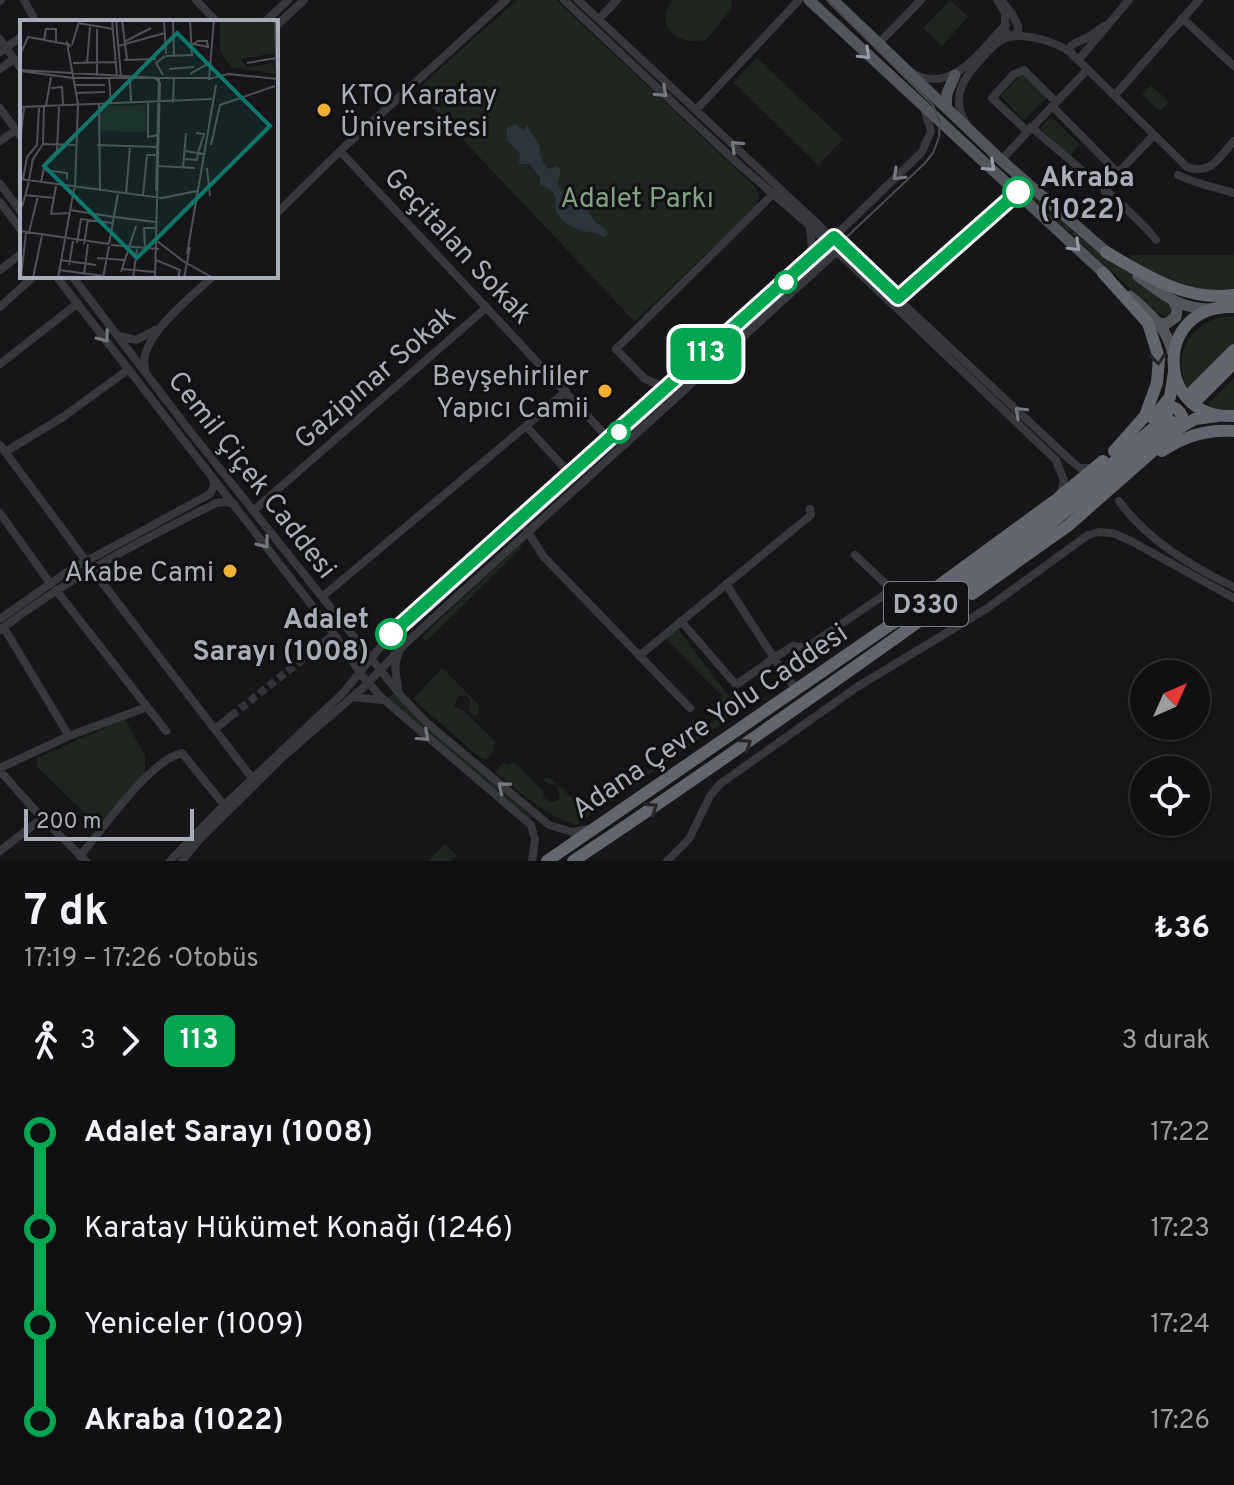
<!DOCTYPE html>
<html lang="tr">
<meta charset="utf-8">
<style>
body{margin:0;font-family:Overpass,sans-serif;background:#1e1e20;color:#f1f3f6;height:100vh;display:flex;flex-direction:column;font-size:30px;white-space:nowrap}
*{box-sizing:border-box;margin:0}
p{font-size:26px;color:#9c9d9f}
.icon{flex:none;width:44px;height:44px;fill:none;stroke:currentColor;stroke-width:2;stroke-linecap:round;stroke-linejoin:round}
.map{position:relative;height:861px;overflow:hidden}
.panel{display:flex;flex-direction:column;background:#101012;flex:1}
.panel>*{flex:none}
.badge{padding:0 16px;border-radius:12px;font-size:28px;line-height:52px}
.needle{width:52px;rotate:45deg}
.buttons{position:absolute;left:1130px;top:660px;display:grid;gap:16px}
.buttons a{display:grid;place-items:center;width:80px;height:80px;border-radius:50%;background:#101012;box-shadow:0 2px 6px #0004,0 0 0 2px #303032;font-size:40px}
.scale{position:absolute;left:24px;bottom:20px;width:170px;box-sizing:border-box;padding-left:8px;border:4px solid #a8adb8;border-top:0;font-size:22px;line-height:28px;white-space:nowrap;color:#a8adb8;-webkit-text-stroke:6px #111113;paint-order:stroke}
.map>.badge{position:absolute;translate:-50% -50%;box-shadow:0 0 0 4px #fff}
.legs{display:flex;align-items:center;gap:12px;height:88px;padding:0 24px;font-size:26px}
.legs p{margin-inline-start:auto}
.summary{display:flex;align-items:center;justify-content:space-between;height:136px;padding:0 24px}
h1{font-size:44px;font-weight:700;line-height:60px}
ul{padding:0 24px;list-style:none}
li{display:flex;align-items:center;gap:28px;height:96px;font-size:30px}
li i{display:grid;place-items:center;width:12px;height:100%;margin:0 10px;background:currentColor}
li i::after{content:'';width:20px;height:20px;margin:-10px;border:6px solid;border-radius:50%;background:#101012}
li p{margin-inline-start:auto}
li:first-child i{background:linear-gradient(#0000 50%,currentColor 0)}
li:last-child i{background:linear-gradient(currentColor 50%,#0000 0)}
.map>svg:first-child{display:block}
.green{fill:#1e261f}
.water{fill:#2c353c}
.lines{fill:none;stroke-linecap:round;stroke-linejoin:round}
.minor-tunnel{stroke:#333438;stroke-width:8;stroke-dasharray:8 4;stroke-linecap:butt}
.minor{stroke:#37383d;stroke-width:8}
.major{stroke:#53555c;stroke-width:11}
.highway{stroke:#63666e;stroke-width:12}
.tram{stroke:#4a4c52;stroke-width:2}
.oneway{stroke:#979ba6}
.oneway2{stroke:#757881}
.oneway3{stroke:#26262a}
.line-1-casing{stroke:#fff;stroke-width:18}
.line-1{stroke:#00a651;stroke-width:12}
.poi-dot{fill:#f2b134;stroke:#111113;stroke-width:3}
.stop-1-dot{fill:#fff;stroke:#00a651;stroke-width:4}
.labels{text-anchor:middle;stroke-width:6;stroke-linejoin:round;paint-order:stroke}
.shield{fill:#111113;stroke:#7b7e86;stroke-width:2}
.shield-label{font-size:26px;font-weight:bold;fill:#a8adb8}
.poi-label{font-size:28px;fill:#a8adb8;stroke:#111113;text-anchor:end}
.stop-label{font-size:28px;font-weight:bold;fill:#a8adb8;stroke:#111113;text-anchor:start}
.park-label{font-size:28px;fill:#7fa381;stroke:#111113}
.street-label{font-size:28px;fill:#a8adb8;stroke:#111113}
.inset-road{fill:none;stroke:#505258;stroke-width:2}
.view{fill:#0f766e;fill-opacity:0.15;stroke:#0f766e;stroke-width:4}
.inset-edge{fill:none;stroke:#a8adb8;stroke-width:4}
</style>
<div class="map">
<svg width="1234" height="861" viewBox="0 0 1234 861">
<rect width="100%" height="100%" fill="#161618"/>
<path class="green" d="M517,0H556L754,186L759,195L756,206L635,322L416,90Z
M672,0H731L732,8L706,40C679,46 653,27 672,0Z
M950,0L968,17L942,46L923,28Z
M757,58L843,139L818,165L733,82Z
M1023,73L1047,98L1024,120L1001,96Z
M1151,85L1169,102L1160,111L1142,95Z
M1051,117L1080,145L1069,156L1040,128Z
M1030,192L1086,241L1171,304L1175,310L1168,318L1156,312L1028,195Z
M1234,248V290C1205,294 1149,281 1130,257V255H1233Z
M1234,316V344L1188,389C1168,354 1195,315 1234,316Z
M1234,378V413L1205,407Z
M520,545L522,547L427,641L421,637Z
M678,629L740,711L576,825C546,817 520,791 495,772L503,763L507,765L514,762L543,791L544,798L551,802L558,800L560,795L556,785L548,784L542,778H550L582,807L602,792L615,791L624,784L628,786L721,716L718,700L722,696L666,639Z
M442,668L478,704L479,712L475,717L469,711L470,700L467,696H458L454,706L465,712L495,741L493,752L486,760L479,757L413,699Z
M394,693L416,718L532,817L529,820L387,699Z
M125,719L145,756V774L98,826L37,767V758Z
M445,844L457,856L451,861H428Z"/>
<path class="water" d="M516,124L523,130L528,125L531,133C546,147 534,155 549,169L558,166L561,172L557,183L563,193C593,192 579,201 593,219C597,224 603,227 608,232L605,237L589,231L586,233C577,229 562,223 558,215C549,200 567,197 540,184V177L529,164H519L520,153L507,140V128Z"/>
<g class="lines">
<path class="minor-tunnel" d="M231,716L318,647"/>
<path class="minor" d="M24,0L36,22
M196,0L217,22
M564,0L735,161L809,225L1056,460L1064,481L1060,495
M578,0L1069,459L1080,468H1093
M997,0L1005,13V31L1010,36L1018,32V26L1012,14L1001,0
M0,1L1,0
M1182,18L1234,66
M599,19L617,0
M265,22L288,0
M276,26L304,0
M0,39L22,70
M1077,42L1071,46L1070,51L1074,57L1080,58L1129,0
M1077,42L1087,38L1104,26
M878,44L921,0
M0,52L22,36
M1073,55L1187,167C1211,176 1219,157 1234,141
M0,69L14,59
M914,74C954,94 980,50 1006,25
M1115,95L1199,0
M1052,106L1118,173L1153,136
M0,108L16,130
M696,110L799,0
M966,123C949,96 965,76 984,56C991,49 998,39 1009,37C1027,33 1056,42 1070,52
M1031,127L1117,200L1146,228L1156,240
M1027,131L992,98L1014,74L1024,70L1056,102
M0,141L16,130L22,138
M340,151L610,440
M1001,160L1087,70
M1178,175C1196,184 1215,187 1234,193
M0,184L22,213
M1105,192L1118,173
M0,202L22,231
M276,214L340,151L506,0
M807,261L812,248L810,227
M0,270L22,253
M56,276L334,634L363,677L383,699L531,825L535,840L532,861
M72,276L189,430L402,697L427,723L549,825L572,832L589,829
M896,300L1018,192
M0,307L34,276
M120,336L136,340L155,330
M0,364L78,303
M145,368C137,338 193,296 213,276
M670,382L662,386L645,379L616,349L774,193
M526,426L566,391
M0,445L86,561
M5,452L63,417L129,369
M1119,501C1147,540 1191,566 1234,587
M253,511L487,307
M0,513L50,583
M527,531L544,557L690,708
M91,568L252,778
M56,590L166,731
M322,597L526,426L571,475
M0,619L70,570L210,494L214,486L213,479
M681,621L736,685L774,658L726,584
M4,628L69,736
M0,630C67,579 140,541 216,503L226,502L234,504
M318,647L334,634
M639,656L811,515L810,509
M398,689L395,666L399,651
M796,690L774,658L793,646L802,647L813,643L890,591V588L855,555
M352,697L382,700
M215,729L231,716
M0,768L69,736L147,707
M0,771L42,818L86,861
M0,851L42,818
M80,856C102,830 151,759 182,753L224,805
M170,861L215,814L343,693L391,634L805,265L922,152L931,131L925,111
M182,861L199,840L284,756L365,686L407,642L843,246
M667,861L689,839L710,796L720,784L857,687L986,609L1088,535L1099,532L1113,533L1131,541L1234,598"/>
<path class="major" d="M809,0L1108,277
M833,0L1001,160L1111,256
M946,108L947,93L955,75
M1138,276C1163,294 1178,309 1211,309
M1130,296C1150,314 1167,327 1173,354
M1160,323L1166,324L1176,317L1177,309L1174,302"/>
<path class="highway" d="M1106,252C1145,275 1186,302 1234,295
M1103,273L1148,323L1159,358L1157,383L1145,416L1114,451
M1234,307C1153,303 1154,420 1234,416
M1191,393L1234,350
M1198,399L1234,363
M1161,410C1170,405 1177,406 1182,416L1179,428
M1153,418L1170,397L1174,372
M1162,451C1184,436 1208,429 1234,431
M972,594L1069,525L1179,428L1195,419L1218,416
M923,597L1057,499L1103,461
M547,861L890,625C991,568 1080,492 1167,416
M573,861C667,799 758,735 849,671C961,592 1071,513 1172,422"/>
<path class="tram" d="M404,634L834,249L924,164L933,153L939,137L940,122L933,105L827,0"/>
</g>
<defs><path id="oneway-chevron" d="M-2-3.5L2.5 0L-2 3.5" fill="none" stroke-width="1.6" stroke-linecap="round" stroke-linejoin="round" transform="scale(2)"/></defs>
<g class="oneway">
<use href="#oneway-chevron" transform="translate(865 54) rotate(44)"/>
<use href="#oneway-chevron" transform="translate(990 166) rotate(42)"/>
<use href="#oneway-chevron" transform="translate(1075 246) rotate(44)"/>
</g>
<g class="oneway2">
<use href="#oneway-chevron" transform="translate(662 92) rotate(43)"/>
<use href="#oneway-chevron" transform="translate(736 146) rotate(-137)"/>
<use href="#oneway-chevron" transform="translate(898 175) rotate(136)"/>
<use href="#oneway-chevron" transform="translate(104 337) rotate(53)"/>
<use href="#oneway-chevron" transform="translate(1020 412) rotate(-136)"/>
<use href="#oneway-chevron" transform="translate(264 543) rotate(52)"/>
<use href="#oneway-chevron" transform="translate(424 736) rotate(42)"/>
<use href="#oneway-chevron" transform="translate(503 787) rotate(-140)"/>
</g>
<g class="oneway3">
<use href="#oneway-chevron" transform="translate(1158 359) rotate(85)"/>
<use href="#oneway-chevron" transform="translate(746 744) rotate(-35)"/>
<use href="#oneway-chevron" transform="translate(652 808) rotate(-34)"/>
</g>
<g class="lines">
<defs>
<path id="line-1" d="M391,634L834,237L898,298L1018,192"/>
</defs>
<use href="#line-1" class="line-1-casing"/>
<use href="#line-1" class="line-1"/>
</g>
<g class="poi-dot">
<circle cx="324" cy="110" r="8"/>
<circle cx="605" cy="391" r="8"/>
<circle cx="230" cy="571" r="8"/>
</g>
<g class="stop-1-dot">
<circle cx="1018" cy="192" r="14"/>
<circle cx="786" cy="282" r="10"/>
<circle cx="619" cy="432" r="10"/>
<circle cx="391" cy="634" r="14"/>
</g>
<g class="labels">
<rect class="shield" x="884" y="582" width="84" height="44" rx="6"/>
<g class="shield-label">
<text x="926" y="613">D330</text>
</g>
<g class="poi-label">
<text x="340" y="104" text-anchor="start">KTO Karatay<tspan x="340" dy="32">Üniversitesi</tspan></text>
<text x="589" y="385">Beyşehirliler<tspan x="589" dy="32">Yapıcı Camii</tspan></text>
<text x="214" y="581">Akabe Cami</text>
</g>
<g class="stop-label">
<text x="1040" y="186">Akraba<tspan x="1040" dy="32">(1022)</tspan></text>
<text x="369" y="628" text-anchor="end">Adalet<tspan x="369" dy="32">Sarayı (1008)</tspan></text>
</g>
<g class="park-label">
<text x="637" y="207">Adalet Parkı</text>
</g>
<g class="street-label">
<text transform="translate(459 245) rotate(47)" y="10">Geçitalan Sokak</text>
<text transform="translate(374 376) rotate(-41)" y="10">Gazipınar Sokak</text>
<text transform="translate(253 474) rotate(52)" y="10">Cemil Çiçek Caddesi</text>
<text transform="translate(709 720) rotate(-34)" y="10">Adana Çevre Yolu Caddesi</text>
</g>
</g>
<g transform="translate(20 20)">
<rect width="258" height="258" fill="#161618"/>
<path d="M200,0H254L255,33L221,39L227,48L252,43L255,54L211,47L200,31ZM125,85L127,112L79,111L81,86Z" fill="#1e261f"/>
<path class="inset-road" d="M92,0L97,56M96,0L101,56M102,0L107,39M144,0L146,34M153,0L154,36M194,0L189,59L208,54L258,59M255,0L257,59M58,3L93,9M77,9V56M24,20L26,9H36V22M106,21L131,8M52,25L59,2M172,25L178,21H187L188,27L174,24M98,26L145,13M51,27L47,23L58,84L55,169M0,35L8,17L46,24M146,36L172,35L170,0M104,40L136,39M53,43L96,42M67,43L70,7M227,43L256,38M149,49L174,47M0,50L139,58L136,171M0,51L53,58H189M170,54L191,42M143,55L136,43L145,36M89,58L91,83M110,59L111,83M257,59L258,247M55,65H85M31,68L42,67L43,85M56,73L85,72M128,83V117L137,115M153,83L154,57M79,85L80,170M26,86L31,57M0,87L192,79M176,113L184,114L178,133L184,134M0,123L4,88M23,124L55,125M77,125L137,127M191,125L200,85L255,66M164,139L177,140L178,133L165,131M138,146L175,148M163,148L166,113M187,148L190,176M25,150L47,153V159M0,159L142,178L177,171M3,159L7,137L17,125L19,88M9,160L13,139L23,124L24,87M21,162L25,143L37,131L39,87M36,166L31,194L50,193M106,174L110,126M5,175L34,178M123,175L127,135H137M2,187L9,162M50,190L94,197M95,197L135,202M0,211L89,224M9,212L18,176M137,221L163,241M57,223L61,199L92,203M64,224L68,199M89,224L98,174M91,225L139,229M125,229L124,208H135M167,234L196,65M77,238L104,240M40,240L76,245M136,240L160,250L158,258M163,241L193,258M49,245L53,221M102,249L135,252M39,250L99,258M101,252L116,206M64,254L68,224M1,258L6,212M13,258L22,215M38,258L54,169M83,258L89,226M113,258L117,229M135,258L140,63L135,58M164,258L170,227"/>
<path class="view" d="M157,13L250,106L117,238L24,146Z"/>
<rect width="258" height="258" class="inset-edge"/>
</g>
</svg>
<div class="buttons">
<a><svg class="needle" viewBox="-14 -14 28 28"><path d="M0-13l5 13h-10z" fill="#e53935"/><path d="M0 13l5-13h-10z" fill="#9c9d9f"/></svg></a>
<a><svg class="icon" aria-label="locate" viewBox="0 0 24 24"><circle cx="12" cy="12" r="6"/><path d="M12 2v4M12 18v4M2 12h4M18 12h4"/></svg></a>
</div>
<div class="scale">200 m</div>
<b class="badge" style="left:706px;top:354px;background:#00a651;color:#fff">113</b>
</div>
<section class="panel">
<div class="summary"><div><h1>7 dk</h1><p>17:19 – 17:26 · Otobüs</p></div><b>₺36</b></div>
<div class="legs"><svg class="icon" aria-label="walk" viewBox="0 0 24 24"><circle cx="13" cy="4" r="2"/><path d="M13 8l-2 6 4 7M11 14l-3 7M7 12l3-4h3l4 4"/></svg>3<svg class="icon" aria-label="forward" viewBox="0 0 24 24"><path d="M9 5l7 7-7 7"/></svg><b class="badge" style="background:#00a651;color:#fff">113</b><p>3 durak</p></div>
<ul>
<li><i style="color:#00a651"></i><b>Adalet Sarayı (1008)</b><p>17:22</p></li>
<li><i style="color:#00a651"></i><span>Karatay Hükümet Konağı (1246)</span><p>17:23</p></li>
<li><i style="color:#00a651"></i><span>Yeniceler (1009)</span><p>17:24</p></li>
<li><i style="color:#00a651"></i><b>Akraba (1022)</b><p>17:26</p></li>
</ul>
</section>
